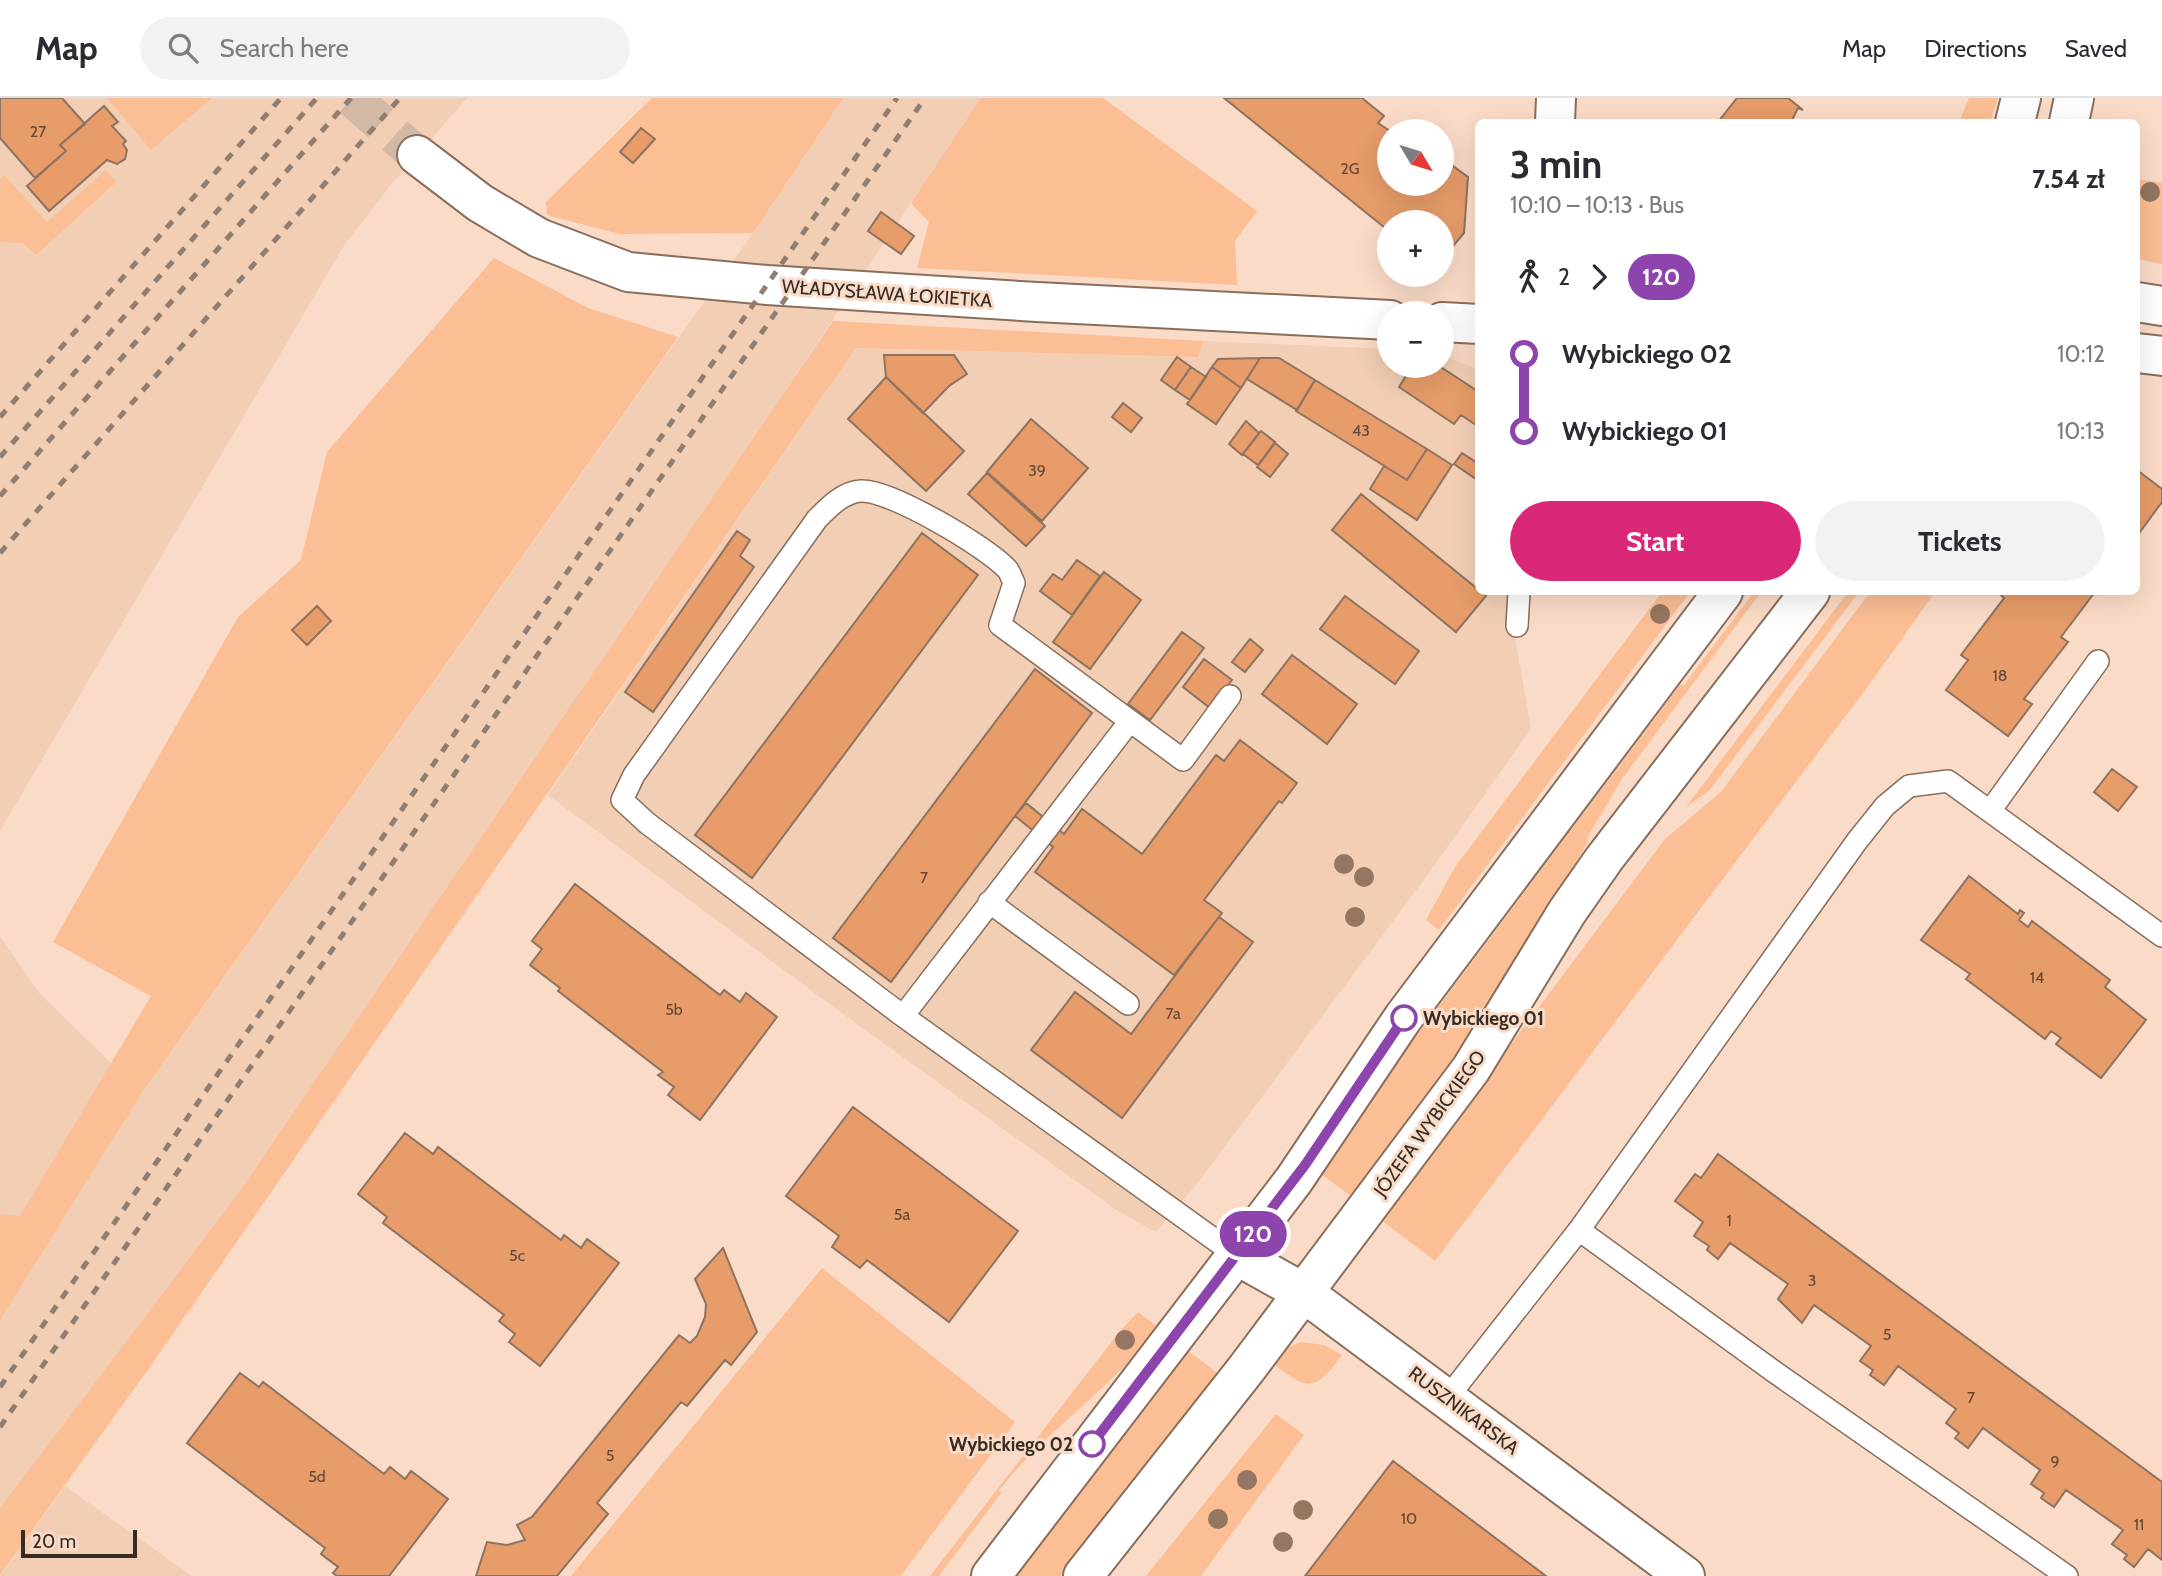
<!DOCTYPE html>
<meta charset="utf-8">
<style>
body{margin:0;font-family:Cabin,sans-serif;background:#f2f2f3;color:#2b2b33;height:100vh;display:flex;flex-direction:column;font-size:26px;white-space:nowrap}
*{box-sizing:border-box;margin:0}
p{font-size:23px;color:#7c7c81}
.icon{flex:none;width:38px;height:38px;fill:none;stroke:currentColor;stroke-width:2;stroke-linecap:round;stroke-linejoin:round}
.map{position:relative;flex:1;overflow:hidden}
.details{position:absolute;left:1475px;top:21px;width:665px;height:476px;display:flex;flex-direction:column;background:#fff;border-radius:10px;box-shadow:0 7px 28px #0002}
.details>*{flex:none}
.badge{padding:0 14px;border-radius:23px;font-size:24px;line-height:46px}
.needle{width:46px;rotate:128deg}
.tools{position:absolute;left:1377px;top:21px;display:grid;gap:14px}
.tools a{display:grid;place-items:center;width:77px;height:77px;border-radius:50%;background:#fff;box-shadow:0 7px 28px #0002;font-size:35px}
.scale{position:absolute;left:21px;bottom:18px;width:116px;box-sizing:border-box;padding-left:7px;border:4px solid #372c24;border-top:0;font-size:19px;line-height:24px;white-space:nowrap;color:#372c24;-webkit-text-stroke:5px #fadbc7;paint-order:stroke}
.map>.badge{position:absolute;translate:-50% -50%;box-shadow:0 0 0 4px #fff}
.legs{display:flex;align-items:center;gap:10px;height:77px;padding:0 35px;font-size:23px}
.legs p{margin-inline-start:auto}
.overview{display:flex;align-items:center;justify-content:space-between;height:119px;padding:0 35px}
h1{font-size:38px;font-weight:700;line-height:52px}
.primary-button{display:flex;gap:14px;margin-top:auto;padding:14px 35px}
.primary-button a{flex:1;height:80px;border-radius:42px;background:#db2777;color:#fff;font-size:28px;font-weight:700;line-height:80px;text-align:center}
.primary-button a+a{background:#f2f2f3;color:#2b2b33}
ul{padding:0 35px;list-style:none}
li{display:flex;align-items:center;gap:24px;height:77px;font-size:26px}
li i{display:grid;place-items:center;width:10px;height:100%;margin:0 9px;background:currentColor}
li i::after{content:'';width:18px;height:18px;margin:-9px;border:5px solid;border-radius:50%;background:#fff}
li p{margin-inline-start:auto}
li:first-child i{background:linear-gradient(#0000 50%,currentColor 0)}
li:last-child i{background:linear-gradient(currentColor 50%,#0000 0)}
header{display:flex;align-items:center;gap:42px;box-sizing:border-box;height:98px;padding:0 35px;background:#fff;border-bottom:2px solid #e1e1e2}
header strong{font-size:33px}
nav{display:flex;gap:38px;margin-inline-start:auto;font-size:24px}
.search{width:490px;height:63px;background:#f2f2f3;display:flex;align-items:center;gap:18px;box-sizing:border-box;padding:0 24px;border-radius:38px;color:#7c7c81;font-size:26px}
.map>svg:first-child{display:block}
.built{fill:#f2ceb5}
.green{fill:#fbbe95}
.building{fill:#e79c69;stroke:#8e7361;stroke-width:2}
.lines{fill:none;stroke-linecap:round;stroke-linejoin:round}
.secondary-tunnel{stroke:#d3b8a6;stroke-width:38;stroke-dasharray:38 19;stroke-linecap:butt}
.lane-casing{stroke:#896e5c;stroke-width:24}
.street-casing{stroke:#896e5c;stroke-width:42}
.secondary-casing{stroke:#896e5c;stroke-width:42}
.lane{stroke:#fff;stroke-width:21}
.street{stroke:#fff;stroke-width:38}
.secondary{stroke:#fff;stroke-width:38}
.rail{stroke:#927e70;stroke-width:5;stroke-dasharray:9 9;stroke-linecap:butt}
.tree{fill:#947661}
.line-1-casing{stroke:#fff;stroke-width:16}
.line-1{stroke:#8e44ad;stroke-width:10}
.stop-1-dot{fill:#fff;stroke:#8e44ad;stroke-width:3.5}
.labels{text-anchor:middle;stroke-width:6;stroke-linejoin:round;paint-order:stroke}
.number-label{font-size:16px;fill:#634835}
.street-label{font-size:19px;fill:#372c24;stroke:#fadbc7}
.stop-label{font-size:19px;font-weight:bold;fill:#372c24;stroke:#fadbc7;text-anchor:start}
</style>
<header>
<strong>Map</strong>
<div class="search"><svg class="icon" aria-label="search" viewBox="0 0 24 24"><circle cx="10" cy="10" r="6"/><path d="M15 15l6 6"/></svg>Search here</div>
<nav><a>Map</a><a>Directions</a><a>Saved</a></nav>
</header>
<div class="map">
<svg width="2162" height="1478" viewBox="0 0 2162 1478">
<rect width="100%" height="100%" fill="#fadbc7"/>
<path class="built" d="M0,0H467L390,88L345,146L0,733Z
M843,0H981L620,540L240,1093L0,1410V838L40,896L142,995L753,135Z
M1204,243L1389,251L1390,268H1442V257L1479,272V494H1507L1531,631L1426,779L1199,1083L1156,1134L1118,1113L847,919L548,697L856,250L1197,259Z
M65,1388L192,1478H0Z"/>
<path class="green" d="M107,0H212L151,52Z
M652,0H843L753,135L619,136L547,117L546,104Z
M981,0H1103L1257,113L1235,143L1237,187L917,170L929,124L911,105Z
M1969,0H1998L1990,24H1959Z
M106,72L116,84L36,157L23,145L0,144V81L4,77L47,124Z
M2137,81L2162,85V166L2137,161Z
M494,160L588,210L678,239L141,996L0,1222V1116L20,1118L151,898L53,844L238,519L301,462L327,354Z
M833,223L1204,243L1198,259L856,250L152,1266L0,1477V1410L240,1093Z
M1662,494H1690L1439,832L1426,822L1455,769Z
M1754,494H1761L1622,681L1587,740L1589,742L1460,961L1356,1102L1316,1072L1680,587H1684Z
M1848,494H1859L1709,693L1686,709Z
M1870,494H1935L1872,583L1435,1163L1380,1121L1665,741L1721,694Z
M822,1170L1015,1324L901,1478H571Z
M1138,1214L1159,1230C1111,1290 1047,1332 999,1392L1002,1394L939,1478H930L1120,1233Z
M1301,1244L1324,1247L1342,1257C1313,1296 1308,1292 1271,1264L1286,1250Z
M1184,1250L1224,1280L1090,1448L1060,1478H1013Z
M1276,1316L1304,1337L1201,1478H1146Z"/>
<path class="building" d="M0,0H62L85,26L60,47L66,53L35,80L0,40Z
M1224,0H1362L1384,18L1378,25L1390,33V86H1442V60L1468,79L1464,135L1449,153L1442,156V124H1390V134Z
M1737,0H1788L1803,12L1798,10L1791,24H1718Z
M104,8L118,24L112,28L126,43L123,46L127,52L125,61L117,66L107,62L49,113L27,88L66,53L60,47Z
M641,30L655,41L633,65L620,54Z
M881,114L914,138L901,156L868,133Z
M884,257H954L967,276L949,288L923,315L886,279Z
M1177,259L1191,269L1175,292L1161,282Z
M1260,260H1279L1315,282L1297,312L1247,281Z
M1260,260L1241,290L1212,269L1218,261Z
M1412,268H1439L1479,294V329L1461,317L1454,326L1399,289Z
M1191,269L1206,279L1190,302L1175,292Z
M1212,269L1241,290L1216,326L1187,306Z
M886,279L964,353L926,393L848,321Z
M1315,282L1427,351L1407,382L1296,313Z
M1123,305L1142,320L1131,334L1112,319Z
M1031,321L1088,370L1042,423L987,374Z
M1246,323L1259,335L1242,357L1229,346Z
M1261,333L1275,344L1258,367L1243,356Z
M1275,345L1288,356L1270,379L1257,369Z
M1427,351L1452,367L1417,422L1370,391L1384,368L1407,382Z
M1462,355L1479,366V383L1454,366Z
M2137,372L2162,391V404L2137,438Z
M987,375L1045,428L1026,448L968,396Z
M1361,396L1486,498L1456,534L1332,432Z
M737,433L750,442L740,458L754,469L653,614L625,594Z
M922,435L978,477L752,780L695,737Z
M1077,462L1100,478L1072,517L1040,493L1053,476L1062,482Z
M1104,474L1141,502L1090,571L1053,544Z
M2095,494L2061,539L2068,544L2024,601L2032,606L2008,638L1946,592L1968,562L1961,557L2004,500L1998,494Z
M1345,498L1419,553L1395,586L1320,531Z
M317,508L331,523L307,547L292,532Z
M1182,534L1204,550L1150,622L1128,606Z
M1250,541L1263,552L1245,574L1232,564Z
M1292,557L1357,606L1327,646L1262,596Z
M1204,561L1232,582L1210,610L1183,589Z
M1035,571L1092,615L891,884L833,840Z
M1240,642L1297,685L1282,705L1279,703L1204,802L1222,815L1174,877L1035,774L1053,749L1015,718L1026,705L1064,736L1082,711L1142,756L1216,657L1224,663Z
M2112,671L2137,689L2118,713L2094,694Z
M1969,778L2018,816L2020,812L2024,815L2019,822L2028,829L2032,823L2110,882L2105,889L2146,922L2101,980L2056,946L2061,940L2051,933L2045,941L1966,881L1970,876L1921,842Z
M575,786L720,897L724,892L740,904L746,895L777,919L700,1022L668,997L674,989L658,977L663,974L558,893L560,890L530,867L542,851L532,843Z
M1219,819L1253,844L1122,1020L1031,952L1075,894L1131,936Z
M853,1009L1018,1133L949,1224L867,1162L860,1170L832,1149L839,1138L786,1098Z
M405,1035L433,1056L438,1049L561,1142L564,1137L581,1150L587,1141L619,1165L540,1268L509,1244L515,1236L499,1223L504,1217L383,1125L387,1119L358,1096Z
M1718,1056L2162,1384V1462L2148,1451L2134,1469L2124,1461L2127,1457L2112,1446L2123,1432L2066,1392L2054,1409L2041,1400L2044,1395L2031,1386L2040,1372L1983,1330L1968,1350L1955,1340L1959,1335L1946,1325L1956,1311L1898,1268L1884,1287L1870,1277L1873,1272L1860,1263L1871,1248L1814,1207L1802,1225L1778,1201L1788,1186L1730,1145L1718,1161L1707,1152L1709,1148L1694,1138L1703,1124L1675,1103L1695,1076L1701,1080Z
M723,1150L757,1234L731,1267L725,1262L687,1308L681,1304L597,1405L608,1416L557,1478H476L487,1444L507,1447L525,1442L517,1427L532,1419L679,1237L690,1245L697,1238L705,1219L706,1206L695,1181Z
M240,1275L259,1289L263,1284L384,1376L390,1369L405,1381L411,1373L448,1401L389,1478H337L333,1475L338,1469L321,1456L325,1450L187,1345Z
M1393,1363L1546,1478H1305Z"/>
<g class="lines">
<path class="secondary-tunnel" d="M352,0L417,57"/>
<defs>
<path id="lane" d="M1517,528L1519,494
M1230,598L1183,662L1000,527L1014,485C1012,481 1010,474 1007,471C987,449 889,391 861,393C843,394 829,409 817,421L634,677L622,702L647,725L903,918L1236,1157
M1990,713L2098,563
M989,804L1128,906
M903,918L1130,623
M1579,1132L1776,1275L2067,1478
M1448,1299L1579,1132L1857,743L1885,708L1909,688L1948,683L2162,838"/>
<path id="street" d="M1555,24L1556,0
M1236,1157L1304,1195L1685,1478"/>
<path id="secondary" d="M2015,24L2021,0
M2069,24L2074,0
M417,57L480,105L539,140L628,174L767,187L1037,204L1390,222
M2137,204L2162,208
M1442,224L1479,226
M2137,255L2162,258
M991,1478L1294,1082L1403,920L1723,494
M1083,1478L1247,1270L1471,971L1567,814L1604,761L1810,494"/>
</defs>
<use href="#lane" class="lane-casing"/>
<use href="#street" class="street-casing"/>
<use href="#secondary" class="secondary-casing"/>
<use href="#lane" class="lane"/>
<use href="#street" class="street"/>
<use href="#secondary" class="secondary"/>
<path class="rail" d="M0,319L281,0
M0,359L317,0
M0,398L351,0
M0,455L400,0
M0,1289L897,0
M0,1329L925,0"/>
</g>
<g class="tree">
<circle cx="2150" cy="94" r="10"/>
<circle cx="1660" cy="516" r="10"/>
<circle cx="1344" cy="766" r="10"/>
<circle cx="1364" cy="779" r="10"/>
<circle cx="1355" cy="819" r="10"/>
<circle cx="1125" cy="1242" r="10"/>
<circle cx="1247" cy="1382" r="10"/>
<circle cx="1303" cy="1412" r="10"/>
<circle cx="1218" cy="1421" r="10"/>
<circle cx="1283" cy="1444" r="10"/>
</g>
<g class="lines">
<defs>
<path id="line-1" d="M1092,1346L1305,1067L1404,920"/>
</defs>
<use href="#line-1" class="line-1-casing"/>
<use href="#line-1" class="line-1"/>
</g>
<g class="stop-1-dot">
<circle cx="1404" cy="920" r="12"/>
<circle cx="1092" cy="1346" r="12"/>
</g>
<g class="labels">
<g class="number-label">
<text x="38" y="39">27</text>
<text x="1350" y="76">2G</text>
<text x="1361" y="338">43</text>
<text x="1037" y="378">39</text>
<text x="2000" y="583">18</text>
<text x="924" y="785">7</text>
<text x="2037" y="885">14</text>
<text x="674" y="917">5b</text>
<text x="1173" y="921">7a</text>
<text x="902" y="1122">5a</text>
<text x="1729" y="1128">1</text>
<text x="517" y="1163">5c</text>
<text x="1812" y="1188">3</text>
<text x="1887" y="1242">5</text>
<text x="1971" y="1305">7</text>
<text x="610" y="1363">5</text>
<text x="2055" y="1369">9</text>
<text x="317" y="1384">5d</text>
<text x="1409" y="1426">10</text>
<text x="2139" y="1432">11</text>
</g>
<g class="street-label">
<text transform="translate(887 195) rotate(4)" y="7">WŁADYSŁAWA ŁOKIETKA</text>
<text transform="translate(1429 1025) rotate(-54)" y="7">JÓZEFA WYBICKIEGO</text>
<text transform="translate(1464 1312) rotate(37)" y="7">RUSZNIKARSKA</text>
</g>
<g class="stop-label">
<text x="1423" y="927">Wybickiego 01</text>
<text x="1073" y="1353" text-anchor="end">Wybickiego 02</text>
</g>
</g>
</svg>
<div class="tools">
<a><svg class="needle" viewBox="-14 -14 28 28"><path d="M0-13l5 13h-10z" fill="#e53935"/><path d="M0 13l5-13h-10z" fill="#7c7c81"/></svg></a>
<a>+</a>
<a>−</a>
</div>
<div class="scale">20 m</div>
<b class="badge" style="left:1253px;top:1136px;background:#8e44ad;color:#fff">120</b>
<section class="details">
<div class="overview"><div><h1>3 min</h1><p>10:10 – 10:13 · Bus</p></div><b>7.54 zł</b></div>
<div class="legs"><svg class="icon" aria-label="walk" viewBox="0 0 24 24"><circle cx="13" cy="4" r="2"/><path d="M13 8l-2 6 4 7M11 14l-3 7M7 12l3-4h3l4 4"/></svg>2<svg class="icon" aria-label="forward" viewBox="0 0 24 24"><path d="M9 5l7 7-7 7"/></svg><b class="badge" style="background:#8e44ad;color:#fff">120</b></div>
<ul>
<li><i style="color:#8e44ad"></i><b>Wybickiego 02</b><p>10:12</p></li>
<li><i style="color:#8e44ad"></i><b>Wybickiego 01</b><p>10:13</p></li>
</ul>
<div class="primary-button"><a>Start</a><a>Tickets</a></div>
</section>
</div>
